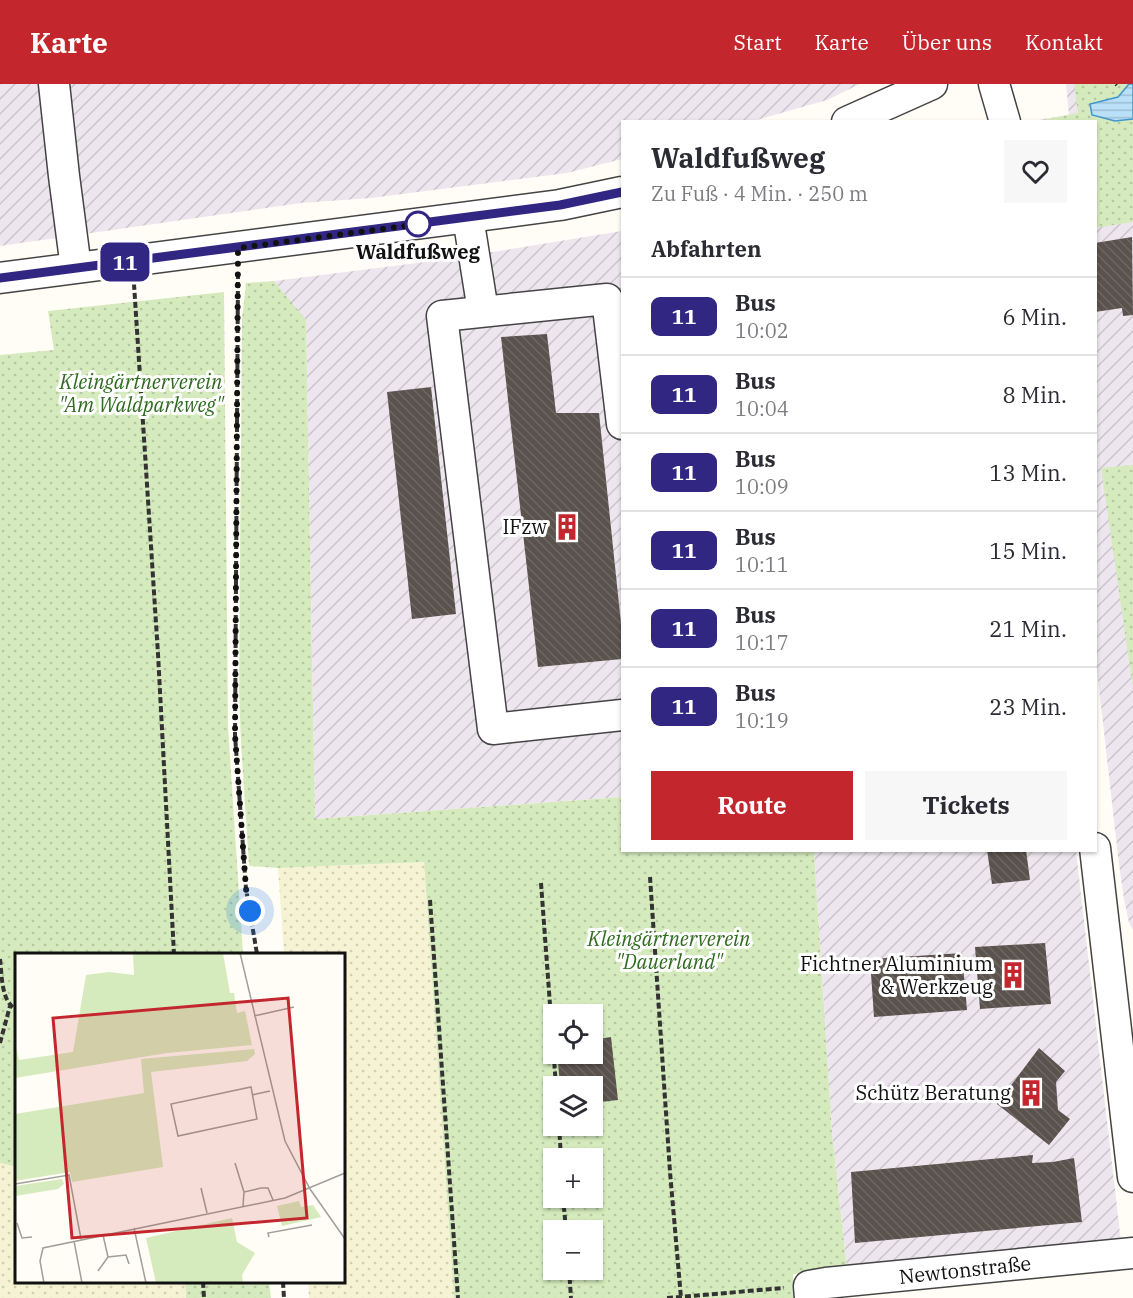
<!DOCTYPE html>
<html lang="de">
<meta charset="utf-8">
<style>
body{margin:0;font-family:"IBM Plex Serif",serif;background:#f7f7f7;color:#2b2b33;height:100vh;display:flex;flex-direction:column;font-size:22px;white-space:nowrap}
*{box-sizing:border-box;margin:0}
p{font-size:20px;color:#7c7c81}
.icon{flex:none;width:33px;height:33px;fill:none;stroke:currentColor;stroke-width:2;stroke-linecap:round;stroke-linejoin:round}
.map{position:relative;flex:1;overflow:hidden}
.details{position:absolute;left:621px;top:36px;width:476px;height:732px;display:flex;flex-direction:column;background:#fff;border-radius:0px;box-shadow:0 2px 4px #0004}
.details>*{flex:none}
.badge{padding:0 12px;border-radius:9px;font-size:21px;line-height:39px}
.controls{position:absolute;left:543px;top:920px;display:grid;gap:12px}
.controls a{display:grid;place-items:center;width:60px;height:60px;border-radius:0px;background:#fff;box-shadow:0 2px 4px #0004;font-size:30px}
.you{position:absolute;width:30px;height:30px;margin:-15px;border:4px solid #fff;border-radius:50%;background:#1a73e8;box-shadow:0 0 0 9px #1a73e833}
.map>.badge{position:absolute;translate:-50% -50%;box-shadow:0 0 0 3px #fff}
h2{padding:0 30px;font-size:22px;line-height:54px}
.round{display:grid;place-items:center;flex:none;width:63px;height:63px;border-radius:0px;background:#f7f7f7}
.overview{display:flex;align-items:center;justify-content:space-between;height:102px;padding:0 30px}
h1{font-size:28px;font-weight:700;line-height:45px}
.action{display:flex;gap:12px;margin-top:auto;padding:12px 30px}
.action a{flex:1;height:69px;border-radius:0px;background:#c4262e;color:#fff;font-size:24px;font-weight:700;line-height:69px;text-align:center}
.action a+a{background:#f7f7f7;color:#2b2b33}
ul{padding:0;list-style:none}
li{display:flex;align-items:center;gap:18px;height:78px;padding:0 30px;border-top:2px solid #e1e1e2}
li div{flex:1}
li b{display:block;font-size:22px}
li em{font-style:normal}
li .badge{min-width:66px;font-weight:700;text-align:center}
header{display:flex;align-items:center;gap:36px;box-sizing:border-box;height:84px;padding:0 30px;background:#c4262e;color:#fff}
header strong{font-size:28px}
nav{display:flex;gap:33px;margin-inline-start:auto;font-size:21px}
.map>svg:first-child{display:block}
.industrial{fill:url(#industrial-furrows)}
.farmland{fill:url(#farmland-dots)}
.grass{fill:url(#grass-dots);fill-rule:evenodd}
.water{fill:url(#water-rules);stroke:#3f96cf;stroke-width:1.5}
.building{fill:url(#building-back-hatch)}
.lines{fill:none;stroke-linecap:round;stroke-linejoin:round}
.minor-casing{stroke:#444;stroke-width:33}
.path{stroke:#333;stroke-width:4;stroke-dasharray:6 3;stroke-linecap:butt}
.minor{stroke:#fff;stroke-width:30}
.line-casing{stroke:#fff;stroke-width:14}
.line{stroke:#312783;stroke-width:9}
.walk{stroke:#111;stroke-width:6;stroke-dasharray:0 10.8}
.stop-dot{fill:#fff;stroke:#312783;stroke-width:3}
.labels{text-anchor:middle;stroke-width:6;stroke-linejoin:round;paint-order:stroke}
.stop-label{font-size:20px;font-weight:bold;fill:#111;stroke:#fff}
.park-label{font-size:20px;font-style:italic;fill:#2f6b1f;stroke:#fff}
.poi-label{font-size:20px;fill:#111;stroke:#fff;text-anchor:end}
.street-label{font-size:20px;fill:#111;stroke:#fff}
.inset-road{fill:none;stroke:#a09f9a;stroke-width:1.5}
.view{fill:#c4262e;fill-opacity:0.15;stroke:#c4262e;stroke-width:3}
.inset-edge{fill:none;stroke:#111;stroke-width:3}
</style>
<header>
<strong>Karte</strong>
<nav><a>Start</a><a>Karte</a><a>Über uns</a><a>Kontakt</a></nav>
</header>
<div class="map">
<svg width="1133" height="1214" viewBox="0 0 1133 1214">
<defs>
<pattern id="industrial-furrows" width="10" height="10" patternUnits="userSpaceOnUse" patternTransform="scale(1.5)"><rect width="10" height="10" fill="#eee6ef"/><path d="M-1 1l2-2M0 10L10 0M9 11l2-2" fill="none" stroke="#cbc4cc"/></pattern>
<pattern id="farmland-dots" width="8" height="8" patternUnits="userSpaceOnUse" patternTransform="scale(1.5)"><rect width="8" height="8" fill="#f6f3d4"/><path d="M2 2h.1M6 6h.1" fill="none" stroke="#d2cfb5" stroke-width="1.8" stroke-linecap="round"/></pattern>
<pattern id="grass-dots" width="8" height="8" patternUnits="userSpaceOnUse" patternTransform="scale(1.5)"><rect width="8" height="8" fill="#d5ebbd"/><path d="M2 2h.1M6 6h.1" fill="none" stroke="#b6c8a1" stroke-width="1.8" stroke-linecap="round"/></pattern>
<pattern id="water-rules" width="6" height="5" patternUnits="userSpaceOnUse" patternTransform="scale(1.5)"><rect width="6" height="5" fill="#b9e0f7"/><path d="M0 2.5h6" fill="none" stroke="#9ebfd3"/></pattern>
<pattern id="building-back-hatch" width="6" height="6" patternUnits="userSpaceOnUse" patternTransform="scale(1.5)"><rect width="6" height="6" fill="#5a524d"/><path d="M-1 5l2 2M0 0l6 6M5-1l2 2" fill="none" stroke="#6d6662"/></pattern>
</defs>
<rect width="100%" height="100%" fill="#fffdf5"/>
<path class="industrial" d="M0,0H860L827,16L753,37L622,38V75L567,89L371,114L301,119L0,162Z
M1066,0H1133V846L1129,839L1124,815L1119,781L1095,569V38H1038V36L1069,31Z
M622,147V713L315,735L306,237L274,197L449,175Z
M814,767H1076L1121,1158L847,1186L832,1049Z"/>
<path class="farmland" d="M424,778L454,1214H309L308,1198H344V870H284L278,784Z
M0,1079L16,1083V1198H185L186,1214H0Z"/>
<path class="grass" d="M1074,0H1133V138L1095,144V38L1046,37V35L1078,29Z
M274,197L306,236L315,735L622,713V766L814,767L832,1049L847,1186L793,1190L794,1214H454L424,778L278,784L249,782L241,659L239,608L242,235L246,199ZM554,930H592V969H554ZM554,1002H592V1041H554ZM554,1074H592V1113H554ZM554,1146H592V1185H554Z
M224,208L228,643L243,870H16V1083L0,1079V271L54,266L48,227Z
M1133,381V604L1101,384Z
M185,1198H269L271,1214H186Z"/>
<path class="water" d="M1129,0H1133V35L1115,37L1092,31L1090,20L1118,13Z"/>
<path class="building" d="M1132,153L1133,231L1123,232L1122,224L1095,228V159Z
M547,250L556,329H599L622,549V575L538,583L501,253Z
M431,303L456,530L412,535L387,308Z
M987,766H1026L1030,796L992,800Z
M1045,859L1051,920L980,925L975,863Z
M962,869L967,926L874,933L870,875Z
M611,953L618,1016L592,1019V1002H560L558,978L576,975L575,969H592V956Z
M1039,964L1065,987L1056,998L1058,1026L1070,1035L1049,1061L997,1020Z
M1033,1071L1032,1079L1053,1078L1074,1074L1082,1138L855,1159L851,1088Z"/>
<g class="lines">
<defs>
<path id="minor" d="M54,0L64,92L76,184
M994,0L1005,38
M847,38L932,0
M468,133L483,227
M0,194L560,121L622,108
M622,340L607,215L442,232L493,645L622,631
M1095,764L1133,1093
M810,1214L809,1202L826,1199L1133,1169"/>
</defs>
<use href="#minor" class="minor-casing"/>
<path class="path" d="M1116,0L1117,1
M238,189L235,651L246,805L257,870
M134,200L158,570L174,870
M650,793L670,1088L681,1214
M541,799L556,1002
M430,816L458,1214
M0,875C2,891 1,918 16,925
M0,959L10,922
M559,1041L561,1074
M563,1113L566,1146
M569,1185L571,1214
M203,1198L204,1214
M283,1198L284,1214
M667,1214L784,1204"/>
<use href="#minor" class="minor"/>
</g>
<g class="lines">
<defs>
<path id="line" d="M0,194L560,121L622,108"/>
</defs>
<use href="#line" class="line-casing"/>
<use href="#line" class="line"/>
<path class="walk" d="M250,827L246,805L235,651L238,164L420,140H418"/>
</g>
<defs>
<symbol id="building-bare" viewBox="-9 -9 18 18"><path d="M-4-6H4V6H1V3H-1V6H-4ZM-2.5-4.3h1.7v1.8h-1.7ZM.8-4.3h1.7v1.8H.8ZM-2.5-1h1.7V.8h-1.7ZM.8-1h1.7V.8H.8Z" fill="#c4262e" stroke="#fff" stroke-width="2.5" paint-order="stroke"/></symbol>
</defs>
<g fill-rule="evenodd">
<use href="#building-bare" x="548" y="424" width="38" height="38"/>
<use href="#building-bare" x="994" y="872" width="38" height="38"/>
<use href="#building-bare" x="1012" y="990" width="38" height="38"/>
</g>
<circle class="stop-dot" cx="418" cy="140" r="12"/>
<g class="labels">
<g class="stop-label">
<text x="418" y="175">Waldfußweg</text>
</g>
<g class="park-label">
<text x="141" y="305">Kleingärtnerverein<tspan x="141" dy="23">"Am Waldparkweg"</tspan></text>
<text x="669" y="862">Kleingärtnerverein<tspan x="669" dy="23">"Dauerland"</tspan></text>
</g>
<g class="poi-label">
<text x="547" y="450">IFzw</text>
<text x="993" y="887">Fichtner Aluminium<tspan x="993" dy="23">&amp; Werkzeug</tspan></text>
<text x="1011" y="1016">Schütz Beratung</text>
</g>
<g class="street-label">
<text transform="translate(965 1186) rotate(-6)" y="7">Newtonstraße</text>
</g>
</g>
<g transform="translate(15 869)">
<rect width="330" height="330" fill="#fffdf5"/>
<path d="M118,0H208L215,40H219L222,60L230,58L237,92L152,100L0,125V91L4,107L58,99L71,22L94,19L119,22ZM239,96L240,101L232,108L136,119L148,214L57,229L55,219L0,228V161L129,140L126,106ZM47,226L49,231L43,236L0,243V233ZM284,248L286,254L298,252L306,264L267,273L262,253ZM217,265L222,289L240,300L227,322L228,330H141L131,285Z" fill="#d5ebbd"/>
<path class="inset-road" d="M225,0L270,188L295,236L330,286M239,63L279,54M236,134L242,166L163,183L156,151ZM237,142L255,138M220,210L229,239M0,231L54,222L66,286M186,235L192,260M228,253L229,239L246,235H253L258,247M2,270L7,285L17,284M119,275L131,330M88,282L93,304M254,284L253,280L297,272M59,288L67,330M83,318L93,304L111,302L114,311M29,330L25,308L28,295L270,245L330,220"/>
<path class="view" d="M273,45L292,265L57,285L38,65Z"/>
<rect width="330" height="330" class="inset-edge"/>
</g>
</svg>
<div class="controls">
<a><svg class="icon" aria-label="locate" viewBox="0 0 24 24"><circle cx="12" cy="12" r="6"/><path d="M12 2v4M12 18v4M2 12h4M18 12h4"/></svg></a>
<a><svg class="icon" aria-label="layers" viewBox="0 0 24 24"><path d="M12 4l9 5-9 5-9-5zM3 14l9 5 9-5"/></svg></a>
<a>+</a>
<a>−</a>
</div>
<div class="you" style="left:250px;top:827px"></div>
<b class="badge" style="left:125px;top:178px;background:#312783;color:#fff">11</b>
<section class="details">
<div class="overview"><div><h1>Waldfußweg</h1><p>Zu Fuß · 4 Min. · 250 m</p></div><a class="round"><svg class="icon" aria-label="heart" viewBox="0 0 24 24"><path d="M12 20l-8-8c-3-5 5-10 8-4 3-6 11-1 8 4z"/></svg></a></div>
<h2>Abfahrten</h2>
<ul>
<li><span class="badge" style="background:#312783;color:#fff">11</span><div><b>Bus</b><p>10:02</p></div><em>6 Min.</em></li>
<li><span class="badge" style="background:#312783;color:#fff">11</span><div><b>Bus</b><p>10:04</p></div><em>8 Min.</em></li>
<li><span class="badge" style="background:#312783;color:#fff">11</span><div><b>Bus</b><p>10:09</p></div><em>13 Min.</em></li>
<li><span class="badge" style="background:#312783;color:#fff">11</span><div><b>Bus</b><p>10:11</p></div><em>15 Min.</em></li>
<li><span class="badge" style="background:#312783;color:#fff">11</span><div><b>Bus</b><p>10:17</p></div><em>21 Min.</em></li>
<li><span class="badge" style="background:#312783;color:#fff">11</span><div><b>Bus</b><p>10:19</p></div><em>23 Min.</em></li>
</ul>
<div class="action"><a>Route</a><a>Tickets</a></div>
</section>
</div>
